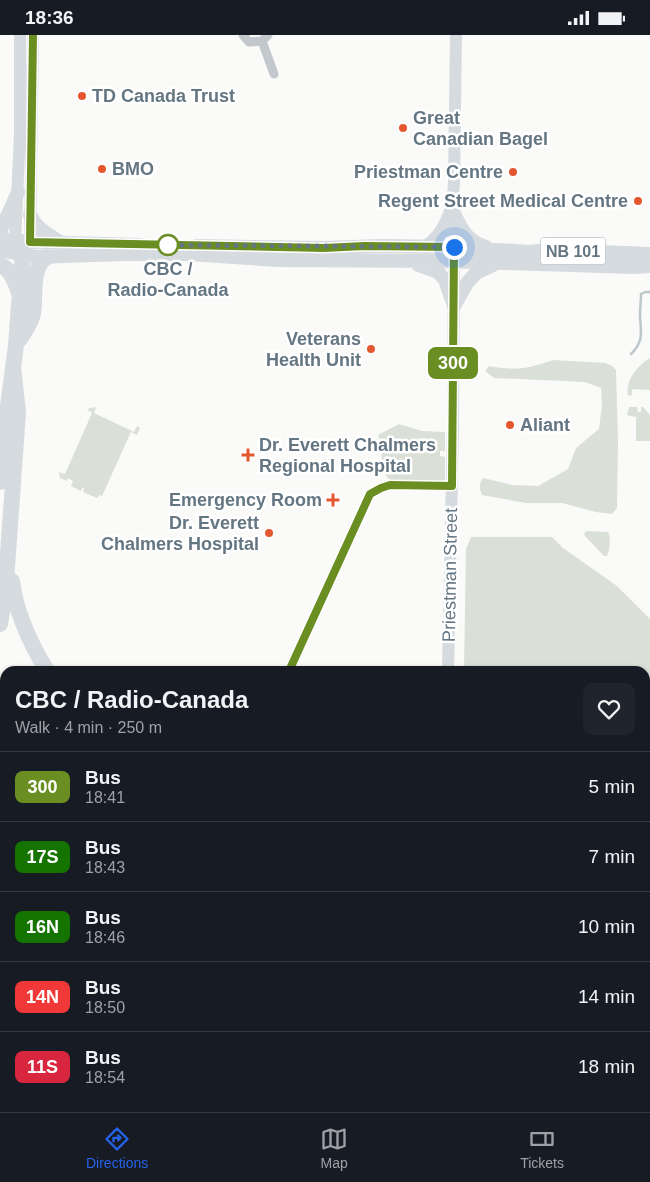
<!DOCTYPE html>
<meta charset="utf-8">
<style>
body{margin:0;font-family:Arial,sans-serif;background:#20242c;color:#f1f3f6;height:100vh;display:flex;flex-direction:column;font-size:19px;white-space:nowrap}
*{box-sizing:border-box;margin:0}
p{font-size:16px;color:#9ea1a6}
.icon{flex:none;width:28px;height:28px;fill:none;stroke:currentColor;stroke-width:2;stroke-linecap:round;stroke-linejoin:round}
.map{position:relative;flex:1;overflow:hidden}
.drawer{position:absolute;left:0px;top:631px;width:650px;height:446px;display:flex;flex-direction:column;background:#171b24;border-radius:15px 15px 0 0;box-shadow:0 1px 4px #0004}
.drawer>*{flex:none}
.badge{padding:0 10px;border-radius:8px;font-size:18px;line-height:32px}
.you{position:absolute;width:25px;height:25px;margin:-12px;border:4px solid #fff;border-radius:50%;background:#1a73e8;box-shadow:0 0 0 8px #1a73e833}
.map>.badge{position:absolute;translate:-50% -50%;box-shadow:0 0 0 2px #fff}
.round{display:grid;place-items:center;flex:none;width:52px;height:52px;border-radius:10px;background:#20242c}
.overview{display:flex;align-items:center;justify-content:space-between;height:85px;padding:0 15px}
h1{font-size:24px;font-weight:700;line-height:38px}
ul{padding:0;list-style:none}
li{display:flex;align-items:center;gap:15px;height:70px;padding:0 15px;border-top:1px solid #363941}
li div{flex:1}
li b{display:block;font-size:19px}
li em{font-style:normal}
li .badge{min-width:55px;font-weight:700;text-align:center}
.status{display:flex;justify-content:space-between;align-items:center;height:35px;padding:0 25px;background:#171b24;direction:ltr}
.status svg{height:14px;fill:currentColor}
.tabs{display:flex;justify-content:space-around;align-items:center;height:70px;border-top:1px solid #363941;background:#171b24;font-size:14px;color:#9ea1a6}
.tabs a{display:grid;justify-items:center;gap:2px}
.tabs .current{color:#2563eb}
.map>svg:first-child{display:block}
.green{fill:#dadfd7}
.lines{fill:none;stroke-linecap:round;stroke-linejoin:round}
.stream{stroke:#bbc7cb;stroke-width:2.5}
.street{stroke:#c3c8cc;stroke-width:9}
.secondary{stroke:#d6dbdf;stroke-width:12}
.primary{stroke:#d6dbdf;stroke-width:14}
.highway{stroke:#d6dbdf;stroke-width:16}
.line-casing{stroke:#fff;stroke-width:11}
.line{stroke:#6b8e23;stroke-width:8}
.walk{stroke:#657683;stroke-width:5;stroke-dasharray:0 9}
.poi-dot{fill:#e4572e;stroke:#fff;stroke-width:2}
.stop-dot{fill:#fff;stroke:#6b8e23;stroke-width:2.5}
.labels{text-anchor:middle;stroke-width:5;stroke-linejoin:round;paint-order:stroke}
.shield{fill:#fff;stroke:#939fa8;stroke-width:1}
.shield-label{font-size:16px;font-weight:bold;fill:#657683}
.poi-label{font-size:18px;font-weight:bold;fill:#657683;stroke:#fff;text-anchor:start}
.stop-label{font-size:18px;font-weight:bold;fill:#657683;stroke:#fff}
.street-label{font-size:18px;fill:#657683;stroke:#fff}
</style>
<div class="status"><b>18:36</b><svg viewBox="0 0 49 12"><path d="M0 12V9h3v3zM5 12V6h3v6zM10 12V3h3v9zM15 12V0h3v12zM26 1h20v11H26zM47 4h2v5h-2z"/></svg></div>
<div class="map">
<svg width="650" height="1077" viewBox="0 0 650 1077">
<rect width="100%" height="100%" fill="#fafaf8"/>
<path class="green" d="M650,323V355L632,354V360L628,361C625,345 637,331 650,323Z
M553,325L605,328L612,331L616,335L618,407L617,473L612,479L596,477L562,468H526L482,460C479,453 479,449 483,443L512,450L538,451L568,434L576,413L599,394L602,369L601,353L585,347L494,343L485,336L489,331C516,336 527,334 553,325Z
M95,372L96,373L94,378L134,397L137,391L140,393L137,400L131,397L102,461L99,460L97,463L83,457L84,453H82L81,456L71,451L73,446L68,443L67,446L60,443L59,437L65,439L92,378L87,374Z
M629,372H637L638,377H641V372H643L650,380V406H636V382L627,380Z
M399,389L422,396L445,397V416H440V421L445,422V445L443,447H396C375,442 386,415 378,400Z
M587,496L608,497C611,503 610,515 607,521H604L585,501L584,498Z
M471,502H552L563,513L617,551L650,584V716H645V636H464L466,514Z
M0,1037L5,1040V1072L57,1073L65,1077H0Z
M176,1073H177L162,1075L166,1077H98L90,1073Z"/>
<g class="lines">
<path class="stream" d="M631,319C644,306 641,298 640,281C640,274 641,266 641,259L645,257H650
M0,855L5,854
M4,882L5,884
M176,1072L186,1077
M398,1072L412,1077"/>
<path class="street" d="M243,0L249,7L262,6L268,0
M262,6L274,39"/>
<path class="secondary" d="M20,0V99L15,206L23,218L30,207L33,0
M448,636L453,391L454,226L452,174L454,148L456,0
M645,971H650"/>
<path class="primary" d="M452,174C460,192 466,206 486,212
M30,180C37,195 49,199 61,208
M0,197L18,157
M0,204L30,207L140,210
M196,211L324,213L382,211L454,212L529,217L550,215L650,219
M426,212C440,202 446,190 452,174
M0,215L36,222L123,219H189L277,225L442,226L633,232L650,231
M418,230L438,237L445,245L454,271
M454,271L467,248L476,238L493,230"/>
<path class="highway" d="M0,230C12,235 15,247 19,258
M20,304C25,296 31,288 33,279C36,263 30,232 47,222
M0,447L2,417L16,310L23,218
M12,546C16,579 30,608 47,636
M0,589L5,560L18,377L13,332
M0,724H5
M0,867L5,868
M0,910L5,915
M0,933L5,937
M0,966L5,967
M241,1072L257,1077
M311,1072L332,1077
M360,1072L375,1077"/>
</g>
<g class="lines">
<defs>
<path id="line" d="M33,0L30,207L324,213L364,211L454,212L452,451L390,450L381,453L370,459L289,636"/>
</defs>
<use href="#line" class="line-casing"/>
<use href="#line" class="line"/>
<path class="walk" d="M168,210H166L454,212"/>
</g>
<g class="poi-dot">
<circle cx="82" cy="61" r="5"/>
<circle cx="403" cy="93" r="5"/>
<circle cx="102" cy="134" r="5"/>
<circle cx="513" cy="137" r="5"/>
<circle cx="638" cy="166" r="5"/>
<circle cx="371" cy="314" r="5"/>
<circle cx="510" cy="390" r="5"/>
<path d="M245.5 412.5h5v5h5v5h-5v5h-5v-5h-5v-5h5z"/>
<path d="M330.5 457.5h5v5h5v5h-5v5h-5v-5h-5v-5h5z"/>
<circle cx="269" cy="498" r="5"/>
</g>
<circle class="stop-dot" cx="168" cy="210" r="10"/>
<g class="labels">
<rect class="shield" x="540.5" y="202.5" width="65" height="27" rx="4"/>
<g class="shield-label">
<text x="573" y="222">NB 101</text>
</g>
<g class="poi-label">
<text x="92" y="67">TD Canada Trust</text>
<text x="413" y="89">Great<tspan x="413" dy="21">Canadian Bagel</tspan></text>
<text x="112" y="140">BMO</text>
<text x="503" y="143" text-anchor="end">Priestman Centre</text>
<text x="628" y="172" text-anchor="end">Regent Street Medical Centre</text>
<text x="361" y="310" text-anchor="end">Veterans<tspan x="361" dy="21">Health Unit</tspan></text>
<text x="520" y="396">Aliant</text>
<text x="259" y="416">Dr. Everett Chalmers<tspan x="259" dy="21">Regional Hospital</tspan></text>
<text x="322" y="471" text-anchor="end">Emergency Room</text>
<text x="259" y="494" text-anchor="end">Dr. Everett<tspan x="259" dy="21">Chalmers Hospital</tspan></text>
</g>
<g class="stop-label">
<text x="168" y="240">CBC /<tspan x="168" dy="21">Radio-Canada</tspan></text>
</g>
<g class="street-label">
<text transform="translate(450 540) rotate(-89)" y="6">Priestman Street</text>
</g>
</g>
</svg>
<div class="you" style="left:454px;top:212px"></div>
<b class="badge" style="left:453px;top:328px;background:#6b8e23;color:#fff">300</b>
<section class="drawer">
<div class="overview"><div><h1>CBC / Radio-Canada</h1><p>Walk · 4 min · 250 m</p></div><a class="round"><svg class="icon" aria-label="heart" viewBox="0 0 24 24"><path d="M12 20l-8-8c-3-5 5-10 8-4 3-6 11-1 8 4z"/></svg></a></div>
<ul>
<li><span class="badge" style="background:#6b8e23;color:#fff">300</span><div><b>Bus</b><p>18:41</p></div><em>5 min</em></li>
<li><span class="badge" style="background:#157400;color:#fff">17S</span><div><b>Bus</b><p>18:43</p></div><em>7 min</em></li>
<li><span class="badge" style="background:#157400;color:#fff">16N</span><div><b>Bus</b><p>18:46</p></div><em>10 min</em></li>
<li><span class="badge" style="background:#f03838;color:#fff">14N</span><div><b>Bus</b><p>18:50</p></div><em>14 min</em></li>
<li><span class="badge" style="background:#d7263d;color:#fff">11S</span><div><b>Bus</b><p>18:54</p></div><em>18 min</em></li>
</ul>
</section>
</div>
<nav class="tabs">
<a class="current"><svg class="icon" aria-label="directions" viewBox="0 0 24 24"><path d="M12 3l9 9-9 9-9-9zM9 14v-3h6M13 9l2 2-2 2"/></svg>Directions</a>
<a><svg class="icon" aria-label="map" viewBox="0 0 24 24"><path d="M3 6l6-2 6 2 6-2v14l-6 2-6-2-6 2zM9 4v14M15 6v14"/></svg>Map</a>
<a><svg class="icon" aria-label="tickets" viewBox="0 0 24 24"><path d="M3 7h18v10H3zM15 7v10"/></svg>Tickets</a>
</nav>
